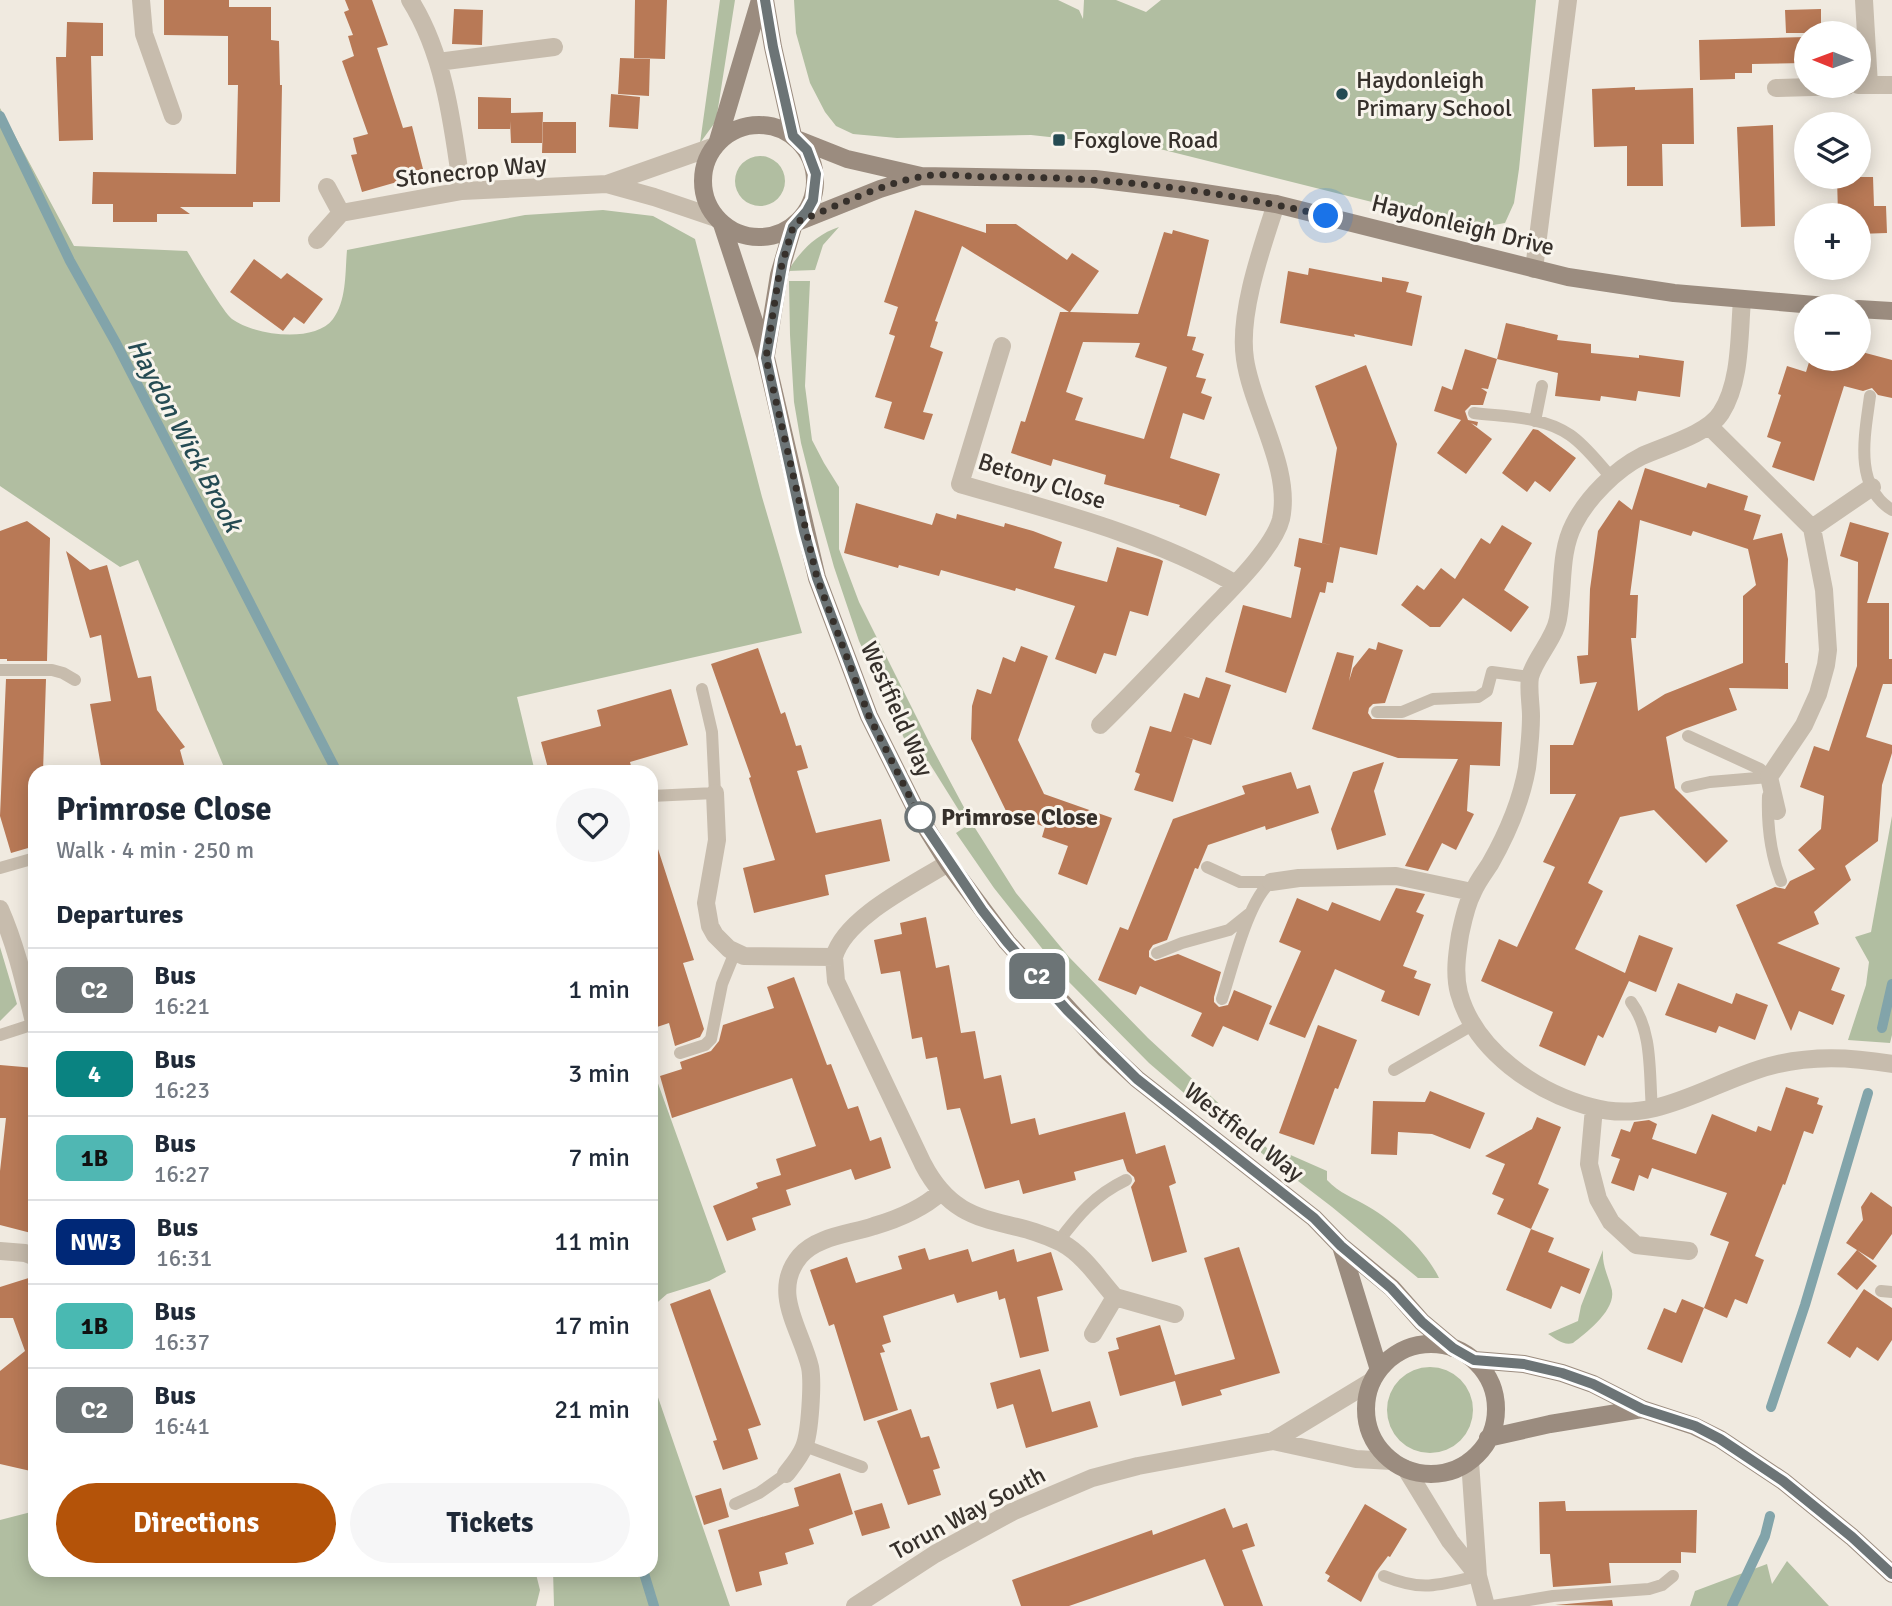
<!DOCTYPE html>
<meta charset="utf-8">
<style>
body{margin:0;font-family:Signika,sans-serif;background:#f6f6f7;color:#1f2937;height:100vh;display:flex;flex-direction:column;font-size:26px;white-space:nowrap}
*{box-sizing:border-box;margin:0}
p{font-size:23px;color:#747a83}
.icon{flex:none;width:38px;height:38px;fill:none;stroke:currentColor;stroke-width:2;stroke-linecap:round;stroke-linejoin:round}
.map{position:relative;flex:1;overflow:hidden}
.panel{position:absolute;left:28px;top:765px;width:630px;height:812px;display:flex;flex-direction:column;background:#fff;border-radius:21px;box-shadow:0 4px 18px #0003}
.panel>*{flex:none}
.badge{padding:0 14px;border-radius:10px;font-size:24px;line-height:46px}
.needle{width:46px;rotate:271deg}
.tools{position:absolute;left:1794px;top:21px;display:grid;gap:14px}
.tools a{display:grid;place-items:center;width:77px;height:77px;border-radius:50%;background:#fff;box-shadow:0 4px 18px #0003;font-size:35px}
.you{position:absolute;width:35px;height:35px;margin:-18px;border:5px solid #fff;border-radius:50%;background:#1a73e8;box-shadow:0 0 0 10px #1a73e833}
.map>.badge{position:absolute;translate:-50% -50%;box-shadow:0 0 0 4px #fff}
h2{padding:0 28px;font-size:26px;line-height:63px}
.round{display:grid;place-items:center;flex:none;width:74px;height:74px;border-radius:37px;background:#f6f6f7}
.head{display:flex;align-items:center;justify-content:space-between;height:119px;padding:0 28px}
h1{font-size:33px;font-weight:700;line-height:52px}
.button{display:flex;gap:14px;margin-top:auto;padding:14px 28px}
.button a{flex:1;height:80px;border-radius:42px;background:#b45309;color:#fff;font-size:28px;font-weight:700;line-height:80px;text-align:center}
.button a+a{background:#f6f6f7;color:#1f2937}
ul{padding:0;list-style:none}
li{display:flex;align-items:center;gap:21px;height:84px;padding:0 28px;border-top:2px solid #e0e1e3}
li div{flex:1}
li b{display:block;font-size:26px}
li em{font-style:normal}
li .badge{min-width:77px;font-weight:700;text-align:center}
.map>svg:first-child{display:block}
.green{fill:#b1bea1}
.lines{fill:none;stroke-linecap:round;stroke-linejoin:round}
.stream{stroke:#82a4aa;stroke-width:10}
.building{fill:#b87956;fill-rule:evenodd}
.lane{stroke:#c7bcad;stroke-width:12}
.street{stroke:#c7bcad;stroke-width:18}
.secondary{stroke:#9b8c7f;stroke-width:18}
.line-casing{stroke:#fff;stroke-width:16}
.line{stroke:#6c7476;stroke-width:10}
.walk{stroke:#36302b;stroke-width:7;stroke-dasharray:0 12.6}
.poi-dot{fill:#254b53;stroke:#f8f4ec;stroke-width:2.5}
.stop-dot{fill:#fff;stroke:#6c7476;stroke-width:3.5}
.labels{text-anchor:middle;stroke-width:6;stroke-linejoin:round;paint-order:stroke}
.poi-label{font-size:24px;fill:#36302b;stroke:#f8f4ec;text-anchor:start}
.street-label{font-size:24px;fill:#36302b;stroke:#f8f4ec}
.stop-label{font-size:24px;font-weight:bold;fill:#36302b;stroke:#f8f4ec;text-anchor:start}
.water-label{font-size:26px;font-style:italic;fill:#254b53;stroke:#f8f4ec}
</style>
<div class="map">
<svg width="1892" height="1606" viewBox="0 0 1892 1606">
<rect width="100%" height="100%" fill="#f0eae0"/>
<path class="green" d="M720,0H735L716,121L700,143Z
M794,0H1058L1079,10L1083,19L1084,0H1116L1146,12L1161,0H1536L1519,169L1514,203L1505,223L1488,226L1380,204L1160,149L1031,135L897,138L853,134L836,126L825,112L810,83L796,33Z
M0,108L74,246L187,251C195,264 223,312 232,319C254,335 314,344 333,319C347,300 345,272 347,250L525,215L603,210L653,216L695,239L762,497L802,633L517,697L535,772H226L138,560L120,567L0,486Z
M735 181a25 25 0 1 1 50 0a25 25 0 1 1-50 0Z
M839,227L823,245L815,270L788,271C800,251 817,234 839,227Z
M810,281L805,386L812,440L824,463L839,487V549L859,602L929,742L975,828L1016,893L1069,957L1148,1038L1268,1149H1277L1327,1171V1180C1339,1193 1354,1198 1369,1207C1395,1222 1426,1251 1439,1278H1418L1332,1207L1191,1099L1149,1063L1068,981L994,888L956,833L968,825L928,761L915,762L859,641L834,567L817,506L801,443L794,402L790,335L789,281Z
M1892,816V1035L1890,1043L1848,1040L1866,985L1869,962L1855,937L1871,932Z
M0,947L17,1004L0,1021Z
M651,1064L726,1272L709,1281L667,1294L651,1308Z
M1603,1250C1602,1265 1607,1273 1611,1287C1619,1308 1587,1332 1573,1343C1564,1346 1556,1339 1548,1334L1578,1321L1581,1306Z
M1387 1410a43 43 0 1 1 86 0a43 43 0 1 1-86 0Z
M651,1377L730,1606H554L553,1570H651Z
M35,1511V1570H535L540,1590L536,1606H0V1520Z
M1787,1561L1829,1606H1690L1695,1591L1767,1564L1772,1584Z"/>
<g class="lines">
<path class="stream" d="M0,116L70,261L116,343L337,772
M1882,1028L1892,984
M1771,1407L1805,1305L1868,1093
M643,1570L654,1606
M1732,1606L1765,1536L1770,1516"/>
</g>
<path class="building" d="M164,0H229V7H271V40L279,41L280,85H282L280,202H253V207H180L190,214H157V222H113V204H92L93,172L236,174L238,85H228V36L164,35Z
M345,0H372L388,45L377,48L403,128L412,126L423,169L402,174L404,180L362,192L351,155L357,154L353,138L368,134L342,61L354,56L348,36L353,35L344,12L349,10Z
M635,0H667L665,59L634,58Z
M454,9L483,10L482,45L452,44Z
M1821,9V33H1786L1785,10Z
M67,22L103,23V56H91L93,140L59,141L56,57H66Z
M1806,37V63L1752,64V73H1735V79L1700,80L1699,40Z
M620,58L650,59L649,96L618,94Z
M1635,87V90L1693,88L1694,144H1662L1663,186H1627V146L1594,147L1592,89Z
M611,94L640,97L638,129L609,127Z
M478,97L511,98V113L543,112L542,143H511L510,121V129H478Z
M543,122H576V153H542Z
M1773,125L1775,226L1741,227L1737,127Z
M1837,177H1873L1874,206H1886L1887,233L1858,234V215H1838Z
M915,210L986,233V224H1016L1067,260L1072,253L1099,271L1070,312L1138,314L1164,232L1172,234L1173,230L1209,240L1187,336L1196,337L1192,350L1204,354L1196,377L1206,379L1201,393L1212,397L1204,420L1183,413L1170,458L1220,474L1206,516L1179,507L1180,505L1104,484L1106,475L1053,459L1051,466L1011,453L1021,421L1025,422L1060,312H1069L962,246L935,321L938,322L930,347L943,352L923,412L933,414L924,440L884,428L892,402L875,397L895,336L889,334L898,307L884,302ZM1083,342L1140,343L1135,357L1167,367L1144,439L1075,420L1083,398L1066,392Z
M254,259L281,279L287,273L323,299L304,324L294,317L283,331L230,292Z
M1309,268L1382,282V277L1409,282L1406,292L1422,296L1412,346L1354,334L1355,337L1280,323L1288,271L1308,275Z
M1506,323L1558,335L1557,340L1591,344V353L1639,358V355L1684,361L1680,397L1638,391L1636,401L1601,396L1600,401L1555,396L1558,373L1497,359Z
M1465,349L1497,359L1488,389L1481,388L1487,392L1483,405H1471L1465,411L1468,420L1478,422L1477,426L1471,423L1492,439L1466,474L1437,453L1461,420L1434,411L1442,386L1452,390Z
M1858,351L1892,360V398L1878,395L1872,388L1863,391L1844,386L1814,481L1772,467L1781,442L1767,437L1781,395L1778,394L1787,366L1806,372L1810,359H1858Z
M1366,365L1397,444L1377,555L1340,547L1333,583L1327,582L1325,593L1320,592L1286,693L1225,672L1243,605L1291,618L1301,568L1294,566L1299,538L1335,546L1322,543L1337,448L1315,386Z
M1533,429L1538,430L1576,458L1550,492L1535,481L1527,492L1502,473Z
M1645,468L1706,488L1708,483L1748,496L1744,510L1761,515L1753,540L1782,533L1788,559L1785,663H1788V689L1729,688L1737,710L1684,729L1666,737L1675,788L1728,841L1706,863L1654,810L1620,817L1588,883L1603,891L1575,949L1625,973L1639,935L1673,948L1656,992L1629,981L1603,1038L1598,1035L1585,1066L1539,1046L1553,1012L1481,981L1499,939L1517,947L1555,867L1543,862L1576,794H1550V745H1573L1597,682L1580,684L1577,656L1588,655L1590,589L1598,531L1619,500L1632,510ZM1640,520L1691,536L1693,531L1748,549L1756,585L1743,596V663L1665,694L1638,711L1631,638H1636L1638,595H1630Z
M856,503L932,525L936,513L956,519L957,514L1004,527L1005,523L1033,531L1062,542L1054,568L1107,582L1117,547L1159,559L1163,561L1148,616L1130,611L1116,656L1104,653L1096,674L1055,659L1075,606L1016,588L1015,591L941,570L939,576L899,565L898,568L844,553Z
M27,521L50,538L47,661H7V659H0V531Z
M1850,522L1889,533L1867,603H1889V659H1892V684H1883L1866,737L1892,745V753L1882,785L1878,841L1845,866L1851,880L1814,912L1819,924L1777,943L1840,968L1831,990L1845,995L1833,1025L1799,1011L1791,1031L1736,905L1775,887L1785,889L1790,881L1815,869L1798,850L1821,829L1824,796L1800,787L1814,746L1829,751L1857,666L1858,562L1840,556Z
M1502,525L1532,543L1504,590L1529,607L1511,632L1463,598L1440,627H1430L1401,605L1417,585L1424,590L1441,568L1455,579L1481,538L1490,544Z
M66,551L90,570L107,565L138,678L151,676L157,710L185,747L180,750L186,772H102L90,704L111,701L101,635L90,638Z
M1378,642L1403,650L1385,703L1373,704L1369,708L1368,713L1372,719L1502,722L1500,766L1470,765L1467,811L1474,814L1456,850L1442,843L1428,871L1405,866L1458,759L1398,758L1312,729L1337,652L1354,656L1349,681L1353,668L1369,648L1376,650Z
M1021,646L1048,656L1018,740L1044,794L1112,818L1087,885L1058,874L1068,846L1042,837L1045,827L1007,813L971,739L972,706L977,689L991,694L1003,657L1015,662Z
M758,648L781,714L785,712L796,746L801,745L808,768L797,771L816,833L881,819L890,861L825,875L829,895L754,913L743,868L775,860L749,778L751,777L711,664Z
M1206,677L1231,685L1211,745L1183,736L1193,739L1173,802L1134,790L1140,774L1135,772L1150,726L1171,732L1184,693L1199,698Z
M6,679H46L43,772H35V846L11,853L0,816Z
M671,689L688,745L630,762L631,766L610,772H549L541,742L601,726L597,710Z
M1384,762L1374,791L1386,835L1337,850L1331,829L1353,772Z
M1291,772L1297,789L1310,785L1319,813L1266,830L1265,826L1208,845L1198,869L1195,868L1167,940L1153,945L1149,951V957L1155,961L1178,954L1221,972L1214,997V1002L1219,1007L1228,1005L1234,990L1272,1006L1258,1041L1223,1026L1213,1047L1191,1036L1202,1013L1140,986L1136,995L1098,980L1120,927L1128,930L1173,819L1245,794L1242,786Z
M657,846L694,960L683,963L704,1029L700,1037L675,1046L669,1023L651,1029V847Z
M1396,888L1425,894L1416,912L1424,915L1403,966L1417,971L1414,978L1431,984L1419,1016L1381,1001L1385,991L1335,969L1305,1038L1269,1024L1301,951L1279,942L1297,898L1328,911L1332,902L1380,921Z
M926,917L936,968L949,965L961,1033L975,1031L984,1079L1001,1075L1011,1124L1035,1118L1039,1135L1125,1112L1136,1154L1165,1145L1176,1183L1169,1186L1187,1252L1152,1262L1131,1187L1135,1181L1134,1177L1127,1171L1123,1159L1074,1172L1076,1180L1023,1194L1019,1180L985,1189L960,1108L947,1110L937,1057L926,1059L922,1037L912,1039L900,971L881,974L874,940L902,934L900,923Z
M794,977L827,1065L831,1064L848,1109L858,1106L870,1141L881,1137L891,1168L855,1180L851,1169L786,1190L791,1205L752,1218L756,1230L727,1241L713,1206L758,1188L756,1183L781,1175L776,1159L816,1146L792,1078L672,1118L660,1076L682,1069L680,1062L711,1051L719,1041L723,1025L774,1008L767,987Z
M1678,983L1732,1004L1736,993L1768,1005L1755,1040L1719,1026L1716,1033L1665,1015Z
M1318,1025L1357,1040L1338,1089L1335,1088L1314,1145L1279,1133Z
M0,1065L35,1068V1234L0,1225V1171L6,1118H0Z
M1786,1087L1819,1098L1817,1104L1823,1106L1813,1134L1804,1131L1785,1185L1783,1184L1755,1256L1764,1260L1747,1304L1735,1299L1727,1318L1704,1308L1729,1242L1710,1235L1727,1193L1652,1168L1648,1179L1639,1175L1634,1191L1611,1183L1620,1159L1611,1156L1621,1129L1630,1132L1634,1122L1649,1120L1657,1124L1652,1139L1696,1154L1712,1114L1756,1132L1758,1126L1771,1131Z
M1430,1091L1485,1113L1470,1149L1432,1134L1398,1132L1397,1155L1371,1154L1373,1101L1425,1102Z
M1537,1117L1561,1127L1538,1184L1549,1189L1531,1229L1497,1214L1504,1199L1492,1194L1505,1164L1485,1156L1532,1129Z
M1871,1192L1892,1207V1234L1873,1260L1857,1250L1877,1266L1857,1290L1837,1274L1857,1250L1846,1243L1863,1220L1861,1207Z
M1531,1229L1554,1238L1548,1252L1590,1269L1580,1294L1561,1286L1551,1309L1506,1290Z
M1239,1247L1280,1373L1220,1390L1222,1395L1182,1406L1175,1381L1120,1396L1108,1352L1119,1349L1116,1338L1160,1325L1175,1375L1235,1359L1204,1258Z
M925,1248L929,1260L968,1249L972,1262L1014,1249L1017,1262L1051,1252L1063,1290L1037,1297L1049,1351L1020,1358L1005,1298L999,1300L997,1291L957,1303L954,1294L883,1316L891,1342L882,1345L885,1352L880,1353L898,1410L864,1421L834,1324L829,1326L810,1270L847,1257L856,1283L902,1269L898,1256Z
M35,1276V1472L0,1464V1371L25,1351L13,1318H0V1287Z
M710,1289L761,1425L748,1429L758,1459L723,1470L713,1441L717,1440L670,1304Z
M1864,1289L1892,1308V1340L1878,1361L1857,1347L1850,1358L1827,1343Z
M1682,1299L1704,1308L1682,1363L1647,1349L1664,1308L1676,1313Z
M1040,1369L1052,1412L1090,1401L1098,1427L1026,1448L1013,1404L997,1409L990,1383Z
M911,1409L921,1438L929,1436L940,1468L933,1470L941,1495L908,1505L877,1421Z
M840,1473L853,1514L809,1529L814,1544L785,1553L788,1564L759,1572L762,1585L736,1592L718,1530L799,1506L794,1488Z
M721,1488L729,1517L704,1525L695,1496Z
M1565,1501L1566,1511L1697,1510L1696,1553L1681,1552V1563H1609L1611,1583L1553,1587L1550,1554H1540L1539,1502Z
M882,1503L890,1528L862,1536L854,1511Z
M1365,1504L1407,1529L1390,1557L1388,1556L1376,1572L1361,1602L1327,1581L1330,1576L1325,1573Z
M1225,1508L1233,1528L1247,1523L1255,1546L1242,1550L1263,1606H1224L1205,1559L1069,1606H1021L1012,1580L1152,1530L1153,1535Z
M1612,1600L1613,1606L1555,1605Z"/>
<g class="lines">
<path class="lane" d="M1870,396C1865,434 1853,486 1892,510
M1474,413C1506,417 1543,416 1570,435C1586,446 1599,464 1612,478
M1535,421L1542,386
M0,670H52L63,673L75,680
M1377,712H1402L1433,699L1478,697L1487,691L1492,672L1530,677
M1687,787L1710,782L1769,777L1760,769L1688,736
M651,796L715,793L712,732L702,689
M1768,796C1767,826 1770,853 1781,881
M1207,867L1240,882H1271C1248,900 1232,969 1222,999
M0,868L35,858
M1157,953L1182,943L1229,930L1249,914
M1631,1002C1653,1031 1649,1074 1652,1109
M0,1035L34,1024
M680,1053L705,1045L711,1039L722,984L735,952
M1394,1070L1474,1024
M1058,1242C1079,1214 1095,1195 1126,1180
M1881,1291L1892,1292
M805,1446L862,1467
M735,1504L759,1493L786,1474
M1384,1576C1423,1592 1438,1585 1478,1576
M1493,1606L1553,1596L1649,1589L1662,1585L1673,1576"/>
<path class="street" d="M141,0L144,34L173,116
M410,0C445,55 453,127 462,191
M1864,0L1869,85
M438,62L554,47
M1858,85H1892
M1776,88L1847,86
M607,184L715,146
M341,213L462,191L607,184L654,197L716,218
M317,240L341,213L327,187
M1534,269L1568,0
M1742,300C1739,336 1741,382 1721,413C1708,434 1664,446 1642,456C1616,469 1587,498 1574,524C1559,553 1564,587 1558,619C1554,640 1535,658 1530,677C1528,689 1531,704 1531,716C1531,733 1529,751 1527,768C1521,802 1507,834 1490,864C1484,873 1477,882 1473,892C1466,905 1463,921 1460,935C1457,954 1454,974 1459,993C1475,1051 1536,1092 1591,1107C1656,1126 1710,1082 1770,1066C1811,1055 1851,1057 1892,1064
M1002,346L960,484C1054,511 1151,535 1236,584
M1709,426L1812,528L1824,590L1828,650L1826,665L1818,694L1804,725L1769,777L1777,811
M1812,528L1872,487
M1100,725C1137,689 1171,652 1207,614C1228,592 1274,548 1281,519C1292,468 1252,409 1245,359C1238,314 1262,247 1276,204
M715,793L717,840L706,903L710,926L715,935L729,949L744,956L834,957L836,981L923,1164C959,1233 1005,1214 1062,1243C1084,1255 1099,1279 1115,1297
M1271,882L1299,878L1396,876L1472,892
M0,909C17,948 25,986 35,1026
M834,957C845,917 915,884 948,863
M1594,1108L1589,1164L1598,1199L1611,1222L1636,1245L1689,1251
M0,1251L25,1253L35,1257
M1093,1334L1115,1297L1175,1314
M1273,1441L1372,1381
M1470,1461L1478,1576L1486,1606
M1406,1469L1450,1541L1478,1576
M786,1474C793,1465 800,1457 804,1447C810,1433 813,1382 810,1367C801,1329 770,1292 800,1256C817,1236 851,1234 874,1226C898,1219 922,1209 941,1192
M855,1606L935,1554L1012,1512L1092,1478L1138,1466L1273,1441L1356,1459L1392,1461"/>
<path class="secondary" d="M765,0L773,47L793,136
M703 181a56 56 0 1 1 112 0a56 56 0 1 1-112 0Z
M799,140L847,159L921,176L1095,179L1185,190L1276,204L1568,277L1674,293L1826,306
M717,144L760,0
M800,221L880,189L918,177
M722,224L766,358L817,578L869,716L920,818L948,863L1007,942L1105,1049L1137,1079L1314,1218L1341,1246L1392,1288L1422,1322L1453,1348
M1858,309L1892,311
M766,355L779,275L793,227
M1341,1246L1379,1370
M1366 1409a65 65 0 1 1 130 0a65 65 0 1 1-130 0Z
M1474,1360L1524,1364L1562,1373L1593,1384L1642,1409L1694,1426L1720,1439L1783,1481L1852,1537L1892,1574
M1488,1438L1550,1424L1642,1409"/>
</g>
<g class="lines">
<defs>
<path id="line" d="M765,0L773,47L793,136L807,150L816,174L813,200L807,211L793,227L783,260L766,358L804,531L817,578L869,716L920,818L982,910L1007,942L1067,1010L1137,1079L1314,1218L1341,1246L1391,1288L1422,1322L1453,1348L1474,1360L1524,1364L1562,1373L1593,1384L1642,1409L1695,1426L1720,1439L1783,1481L1852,1537L1892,1574"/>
</defs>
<use href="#line" class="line-casing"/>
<use href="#line" class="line"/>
<path class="walk" d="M920,817L869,716L817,578L766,358L779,275L793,227L799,221C837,206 879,185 919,177C938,172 968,177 988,177C1102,176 1215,189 1326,216"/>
</g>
<g class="poi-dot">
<circle cx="1342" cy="94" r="7"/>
<rect x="1052" y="133" width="14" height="14" rx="3.5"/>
</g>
<circle class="stop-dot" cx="920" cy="817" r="14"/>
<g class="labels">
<g class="poi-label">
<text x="1356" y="88">Haydonleigh<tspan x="1356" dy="28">Primary School</tspan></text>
<text x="1073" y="148">Foxglove Road</text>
</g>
<g class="street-label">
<text transform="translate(471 171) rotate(-6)" y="8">Stonecrop Way</text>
<text transform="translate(1463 225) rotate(14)" y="8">Haydonleigh Drive</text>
<text transform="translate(1042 481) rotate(18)" y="8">Betony Close</text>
<text transform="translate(897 709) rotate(66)" y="8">Westfield Way</text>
<text transform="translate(1244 1132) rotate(38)" y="8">Westfield Way</text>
<text transform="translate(968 1513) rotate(-28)" y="8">Torun Way South</text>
</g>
<g class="stop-label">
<text x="941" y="825">Primrose Close</text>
</g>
<g class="water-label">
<text transform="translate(185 435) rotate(62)" y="9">Haydon Wick Brook</text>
</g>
</g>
</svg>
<div class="tools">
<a><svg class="needle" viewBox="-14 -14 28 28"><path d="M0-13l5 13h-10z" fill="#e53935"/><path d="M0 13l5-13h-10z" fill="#747a83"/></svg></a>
<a><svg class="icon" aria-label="layers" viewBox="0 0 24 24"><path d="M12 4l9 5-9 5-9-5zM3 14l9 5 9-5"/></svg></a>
<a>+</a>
<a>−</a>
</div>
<div class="you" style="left:1326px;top:216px"></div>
<b class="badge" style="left:1037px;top:976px;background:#6c7476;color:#fff">C2</b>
<section class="panel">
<div class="head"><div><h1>Primrose Close</h1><p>Walk · 4 min · 250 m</p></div><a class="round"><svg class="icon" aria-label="heart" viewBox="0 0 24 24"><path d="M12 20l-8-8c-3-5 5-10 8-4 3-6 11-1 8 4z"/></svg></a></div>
<h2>Departures</h2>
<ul>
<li><span class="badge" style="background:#6c7476;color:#fff">C2</span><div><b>Bus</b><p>16:21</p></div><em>1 min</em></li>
<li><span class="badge" style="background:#0a8381;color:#fff">4</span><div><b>Bus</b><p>16:23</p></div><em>3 min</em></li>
<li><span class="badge" style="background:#50b7b3;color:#111">1B</span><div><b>Bus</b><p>16:27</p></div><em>7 min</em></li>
<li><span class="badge" style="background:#002877;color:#fff">NW3</span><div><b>Bus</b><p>16:31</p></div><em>11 min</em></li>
<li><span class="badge" style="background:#49b9b2;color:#111">1B</span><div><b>Bus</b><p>16:37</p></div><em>17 min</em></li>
<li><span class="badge" style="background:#6c7476;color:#fff">C2</span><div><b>Bus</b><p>16:41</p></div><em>21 min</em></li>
</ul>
<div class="button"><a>Directions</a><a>Tickets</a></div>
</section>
</div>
